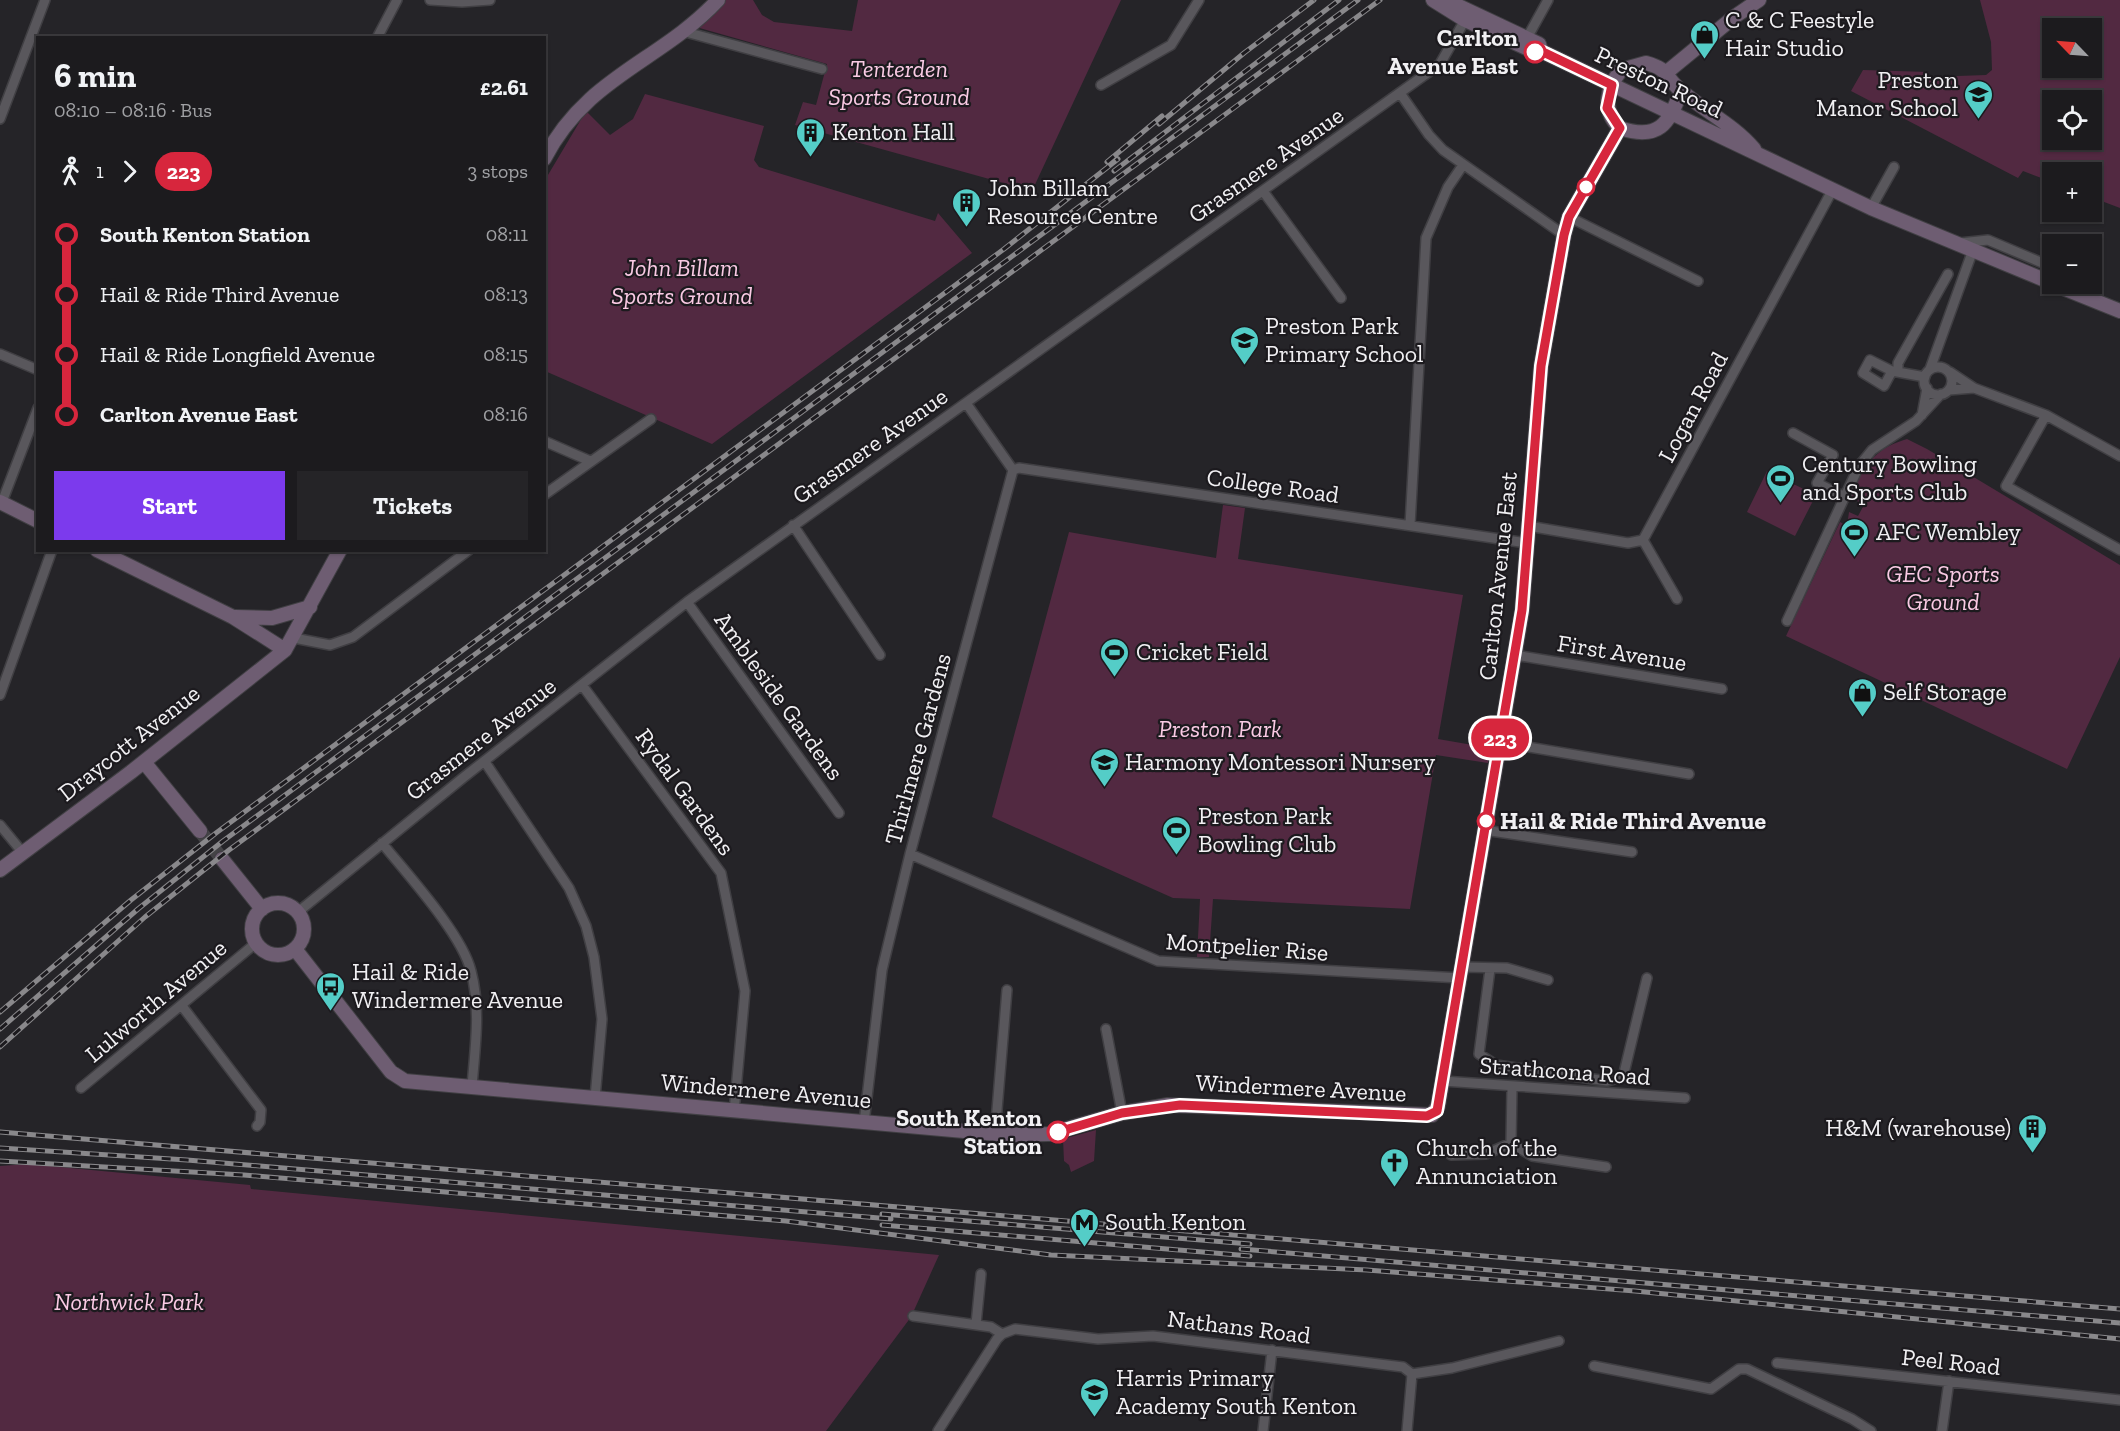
<!DOCTYPE html>
<meta charset="utf-8">
<style>
body{margin:0;font-family:"Zilla Slab",serif;background:#252427;color:#f1f3f6;height:100vh;display:flex;flex-direction:column;font-size:22px;white-space:nowrap}
*{box-sizing:border-box;margin:0}
p{font-size:20px;color:#a0a1a4}
.icon{flex:none;width:33px;height:33px;fill:none;stroke:currentColor;stroke-width:2;stroke-linecap:round;stroke-linejoin:round}
.map{position:relative;flex:1;overflow:hidden}
.panel{position:absolute;left:36px;top:36px;width:510px;height:516px;display:flex;flex-direction:column;background:#1c1b1e;border-radius:0px;box-shadow:0 2px 4px #0004,0 0 0 2px #3a393c}
.panel>*{flex:none}
.badge{padding:0 12px;border-radius:20px;font-size:21px;line-height:39px}
.needle{width:39px;rotate:295deg}
.fabs{position:absolute;left:2042px;top:18px;display:grid;gap:12px}
.fabs a{display:grid;place-items:center;width:60px;height:60px;border-radius:0px;background:#1c1b1e;box-shadow:0 2px 4px #0004,0 0 0 2px #3a393c;font-size:30px}
.map>.badge{position:absolute;translate:-50% -50%;box-shadow:0 0 0 3px #fff}
.legs{display:flex;align-items:center;gap:9px;height:66px;padding:0 18px;font-size:20px}
.legs p{margin-inline-start:auto}
.headline{display:flex;align-items:center;justify-content:space-between;height:102px;padding:0 18px}
h1{font-size:33px;font-weight:700;line-height:45px}
.button{display:flex;gap:12px;margin-top:auto;padding:12px 18px}
.button a{flex:1;height:69px;border-radius:0px;background:#7c3aed;color:#fff;font-size:24px;font-weight:700;line-height:69px;text-align:center}
.button a+a{background:#252427;color:#f1f3f6}
ul{padding:0 18px;list-style:none}
li{display:flex;align-items:center;gap:21px;height:60px;font-size:22px}
li i{display:grid;place-items:center;width:9px;height:100%;margin:0 8px;background:currentColor}
li i::after{content:'';width:15px;height:15px;margin:-8px;border:4px solid;border-radius:50%;background:#1c1b1e}
li p{margin-inline-start:auto}
li:first-child i{background:linear-gradient(#0000 50%,currentColor 0)}
li:last-child i{background:linear-gradient(currentColor 50%,#0000 0)}
.map>svg:first-child{display:block}
.green{fill:#522941;fill-rule:evenodd}
.lines{fill:none;stroke-linecap:round;stroke-linejoin:round}
.secondary-tunnel{stroke:#444346;stroke-width:14;stroke-dasharray:14 7;stroke-linecap:butt}
.street-casing{stroke:#403f43;stroke-width:12}
.secondary-casing{stroke:#403f43;stroke-width:16}
.street{stroke:#59575c;stroke-width:9}
.secondary{stroke:#6e5d72;stroke-width:14}
.rail-casing{stroke:#89888b;stroke-width:5}
.rail{stroke:#1c1a1e;stroke-width:3;stroke-dasharray:9;stroke-linecap:butt}
.line-1-casing{stroke:#fff;stroke-width:14}
.line-1{stroke:#d7263d;stroke-width:9}
.stop-1-dot{fill:#fff;stroke:#d7263d;stroke-width:3}
.labels{text-anchor:middle;stroke-width:4.5;stroke-linejoin:round;paint-order:stroke}
.poi-label{font-size:24px;fill:#f1f0f3;stroke:#1c1a1e;text-anchor:start}
.stop-label{font-size:24px;font-weight:bold;fill:#f1f0f3;stroke:#1c1a1e;text-anchor:end}
.park-label{font-size:24px;font-style:italic;fill:#facae4;stroke:#1c1a1e}
.street-label{font-size:24px;fill:#f1f0f3;stroke:#1c1a1e}
</style>
<div class="map">
<svg width="2120" height="1431" viewBox="0 0 2120 1431">
<rect width="100%" height="100%" fill="#252428"/>
<path class="green" d="M724,0H753L762,15L774,22L852,31L858,0H1121L1032,191L795,125L803,102L816,105L827,64L696,27Z
M1980,0H2120V208L2091,197V172H2052V182L2023,171L2018,178L1851,91L1863,70L1929,72V77L1986,75L1992,70L1991,42ZM2052,28H2091V68H2052ZM2052,100H2091V140H2052Z
M645,94L764,126L754,160L759,167L935,221L938,213L972,253L712,444L545,371V180L586,111L610,135L633,119Z
M1907,439L1927,449L2120,565V657L2067,769L1786,636L1840,522L1847,526L1849,512L1858,516L1864,505L1852,498C1850,481 1874,453 1889,446C1894,443 1901,441 1907,439Z
M1767,471L1816,495L1795,536L1747,512Z
M1223,505L1245,508L1238,559L1463,595L1438,739L1490,748L1488,763L1436,755L1410,909L1213,899L1209,957H1197L1200,899L1173,898L992,817L1069,532L1216,558Z
M1096,1130L1094,1161L1071,1172L1069,1165L1064,1161L1063,1139Z
M28,1164L250,1185L251,1189L939,1255L911,1317L826,1431H0V1166Z"/>
<g class="lines">
<path class="secondary-tunnel" d="M200,831L222,859"/>
<defs>
<path id="street" d="M430,0L462,2L490,0
M682,31L822,69
M377,38L397,0
M1527,38L1548,0
M1101,85L1171,45L1199,0
M1400,93L1429,135L1443,150L1564,235
M0,119L45,0
M1263,191L1341,298
M1871,208L1894,167
M1569,217L1698,281
M1960,243L1988,240L2052,267
M0,354L38,370
M1924 381a14 14 0 1 1 28 0a14 14 0 1 1-28 0Z
M1930,369L1973,250
M1898,370V363L1948,274
M1892,371L1884,386L1863,373L1870,360L1892,371L1925,377
M1950,372L1974,388L2046,415L2120,456
M1949,390L1974,388
M1922,415L1927,388
M2046,415L2006,486L2120,550
M1793,433L1833,455L1817,483L1845,497
M544,441L590,461
M1013,470L1019,468L1527,543
M544,495L651,419
M2,502L38,408
M793,525L880,655
M1410,525L1426,238L1448,187L1463,165
M1528,526L1628,543L1643,540L1833,189
M1643,540L1677,599
M687,602L839,813
M1787,621L1859,466L1872,450L1916,421L1941,394
M294,638L330,645L353,637L469,550
M1515,655L1722,689
M582,685L721,873L745,991L734,1112
M0,695L52,550
M1499,742L1689,774
M485,762L569,888L586,926L594,957L602,1019L595,1098
M0,825L23,853
M1484,830L1632,852
M382,843C407,874 462,934 471,971C481,1009 475,1048 472,1086
M910,854L1158,961L1460,978
M298,912L464,777L687,602L1440,64L1465,20
M1462,967L1507,968L1548,980
M1490,969L1479,1054L1496,1065L1607,1081L1623,1077L1647,978
M182,1006L261,1110L260,1122L257,1126
M1106,1029L1122,1113
M1443,1081L1685,1098
M1512,1087L1511,1143L1532,1156L1606,1167
M81,1088L256,943
M864,1123L882,970L910,854L1013,470L966,403
M995,1134L1007,990
M1451,1155L1486,1154L1511,1143
M913,1316L991,1327L1002,1334
M976,1324L981,1274
M1777,1363L2120,1400
M1594,1366L1711,1389L1739,1369H1747L1852,1419L1871,1431
M938,1431L997,1339L1002,1334L1015,1329L1098,1339L1153,1336L1403,1367L1412,1374L1452,1368L1559,1341
M1263,1431L1272,1350
M1407,1431L1412,1374
M1942,1431L1949,1381"/>
<path id="secondary" d="M1433,0L1465,20L1535,52L1541,51L1871,208L2052,283
M1448,1L1539,44L1541,51
M1667,72L1734,17L1759,0
M1681,90C1670,124 1658,141 1620,128C1601,110 1607,88 1621,70L1646,63C1668,69 1664,75 1678,88C1702,110 1733,124 1754,149
M544,159C587,76 660,62 718,0
M2053,284L2120,311
M0,502L38,521
M97,550L233,617L285,650
M235,617L272,618L310,607
M144,762L200,831
M222,859L262,909
M0,870L131,772L285,650L340,550
M252 929a26 26 0 1 1 52 0a26 26 0 1 1-52 0Z
M295,949L391,1072L405,1081L1009,1135L1049,1134L1122,1113L1168,1105L1432,1115L1438,1106L1522,611L1541,366L1564,235L1569,217L1620,128"/>
</defs>
<use href="#street" class="street-casing"/>
<use href="#secondary" class="secondary-casing"/>
<use href="#street" class="street"/>
<use href="#secondary" class="secondary"/>
<defs>
<path id="rail" d="M1159,124L1244,53L1314,0
M1107,162L1162,116
M1114,171L1339,0
M0,1012L131,900L216,833L1004,249L1118,159
M0,1029L138,909L223,841L1358,0
M0,1047L145,917L229,850L1380,0
M0,1132L2120,1309
M0,1148L187,1160L891,1219
M0,1161L244,1175L786,1221L1051,1255L1367,1270L1635,1291L2120,1339
M882,1214L1250,1244
M882,1225L1250,1256
M1241,1249L2120,1323"/>
</defs>
<use href="#rail" class="rail-casing"/>
<use href="#rail" class="rail"/>
</g>
<g class="lines">
<defs>
<path id="line-1" d="M1058,1132L1122,1113L1180,1105L1427,1116L1437,1111L1522,610L1541,366L1564,235L1569,217L1620,128L1607,108L1612,85L1541,51L1535,52"/>
</defs>
<use href="#line-1" class="line-1-casing"/>
<use href="#line-1" class="line-1"/>
</g>
<defs>
<symbol id="shop-pin" viewBox="-11 -11 22 30"><path d="M0 17L-7.5 6A9.5 9.5 0 1 1 7.5 6Z" fill="#54cdc7" stroke="#1c1a1e"/><path d="M-5-2.5h2.3a2.7 3.5 0 0 1 5.4 0H5L5.5 6h-11ZM-1.5-2.5h3a1.5 2.3 0 0 0-3 0Z" fill="#111"/></symbol>
<symbol id="school-pin" viewBox="-11 -11 22 30"><path d="M0 17L-7.5 6A9.5 9.5 0 1 1 7.5 6Z" fill="#54cdc7" stroke="#1c1a1e"/><path d="M0-5L7-2L0 1L-7-2ZM-4 1L0 2.5L4 1V4Q0 6-4 4Z" fill="#111"/></symbol>
<symbol id="building-pin" viewBox="-11 -11 22 30"><path d="M0 17L-7.5 6A9.5 9.5 0 1 1 7.5 6Z" fill="#54cdc7" stroke="#1c1a1e"/><path d="M-4-6H4V6H1V3H-1V6H-4ZM-2.5-4.3h1.7v1.8h-1.7ZM.8-4.3h1.7v1.8H.8ZM-2.5-1h1.7V.8h-1.7ZM.8-1h1.7V.8H.8Z" fill="#111"/></symbol>
<symbol id="stadium-pin" viewBox="-11 -11 22 30"><path d="M0 17L-7.5 6A9.5 9.5 0 1 1 7.5 6Z" fill="#54cdc7" stroke="#1c1a1e"/><path d="M0-5a6.5 5 0 1 0 0 10a6.5 5 0 1 0 0-10ZM-3.5-1.8h7v3.6h-7Z" fill="#111"/></symbol>
<symbol id="bus-pin" viewBox="-11 -11 22 30"><path d="M0 17L-7.5 6A9.5 9.5 0 1 1 7.5 6Z" fill="#54cdc7" stroke="#1c1a1e"/><path d="M-5-6H5V4H4V6H2V4H-2V6H-4V4H-5ZM-3.5-4V0h7V-4ZM-3.5 1.2v1.5H-2V1.2ZM2 1.2v1.5H3.5V1.2Z" fill="#111"/></symbol>
<symbol id="church-pin" viewBox="-11 -11 22 30"><path d="M0 17L-7.5 6A9.5 9.5 0 1 1 7.5 6Z" fill="#54cdc7" stroke="#1c1a1e"/><path d="M-1.2-6h2.4v3.5h3.3v2.4h-3.3V6h-2.4V-.1h-3.3v-2.4h3.3Z" fill="#111"/></symbol>
<symbol id="metro-pin" viewBox="-11 -11 22 30"><path d="M0 17L-7.5 6A9.5 9.5 0 1 1 7.5 6Z" fill="#54cdc7" stroke="#1c1a1e"/><path d="M-5.5 5V-5H-3L0 0L3-5H5.5V5H3V-.5L0 4L-3-.5V5Z" fill="#111"/></symbol>
</defs>
<g fill-rule="evenodd">
<use href="#shop-pin" x="1688" y="18" width="33" height="45"/>
<use href="#school-pin" x="1962" y="78" width="33" height="45"/>
<use href="#building-pin" x="794" y="116" width="33" height="45"/>
<use href="#building-pin" x="950" y="186" width="33" height="45"/>
<use href="#school-pin" x="1228" y="324" width="33" height="45"/>
<use href="#stadium-pin" x="1764" y="462" width="33" height="45"/>
<use href="#stadium-pin" x="1838" y="516" width="33" height="45"/>
<use href="#stadium-pin" x="1098" y="636" width="33" height="45"/>
<use href="#shop-pin" x="1846" y="676" width="33" height="45"/>
<use href="#school-pin" x="1088" y="746" width="33" height="45"/>
<use href="#stadium-pin" x="1160" y="814" width="33" height="45"/>
<use href="#bus-pin" x="314" y="970" width="33" height="45"/>
<use href="#building-pin" x="2016" y="1112" width="33" height="45"/>
<use href="#church-pin" x="1378" y="1146" width="33" height="45"/>
<use href="#metro-pin" x="1068" y="1206" width="33" height="45"/>
<use href="#school-pin" x="1078" y="1376" width="33" height="45"/>
</g>
<g class="stop-1-dot">
<circle cx="1535" cy="52" r="10"/>
<circle cx="1586" cy="187" r="8"/>
<circle cx="1486" cy="821" r="8"/>
<circle cx="1058" cy="1132" r="10"/>
</g>
<g class="labels">
<g class="poi-label">
<text x="1725" y="28">C &amp; C Feestyle<tspan x="1725" dy="28">Hair Studio</tspan></text>
<text x="1958" y="88" text-anchor="end">Preston<tspan x="1958" dy="28">Manor School</tspan></text>
<text x="832" y="140">Kenton Hall</text>
<text x="987" y="196">John Billam<tspan x="987" dy="28">Resource Centre</tspan></text>
<text x="1265" y="334">Preston Park<tspan x="1265" dy="28">Primary School</tspan></text>
<text x="1802" y="472">Century Bowling<tspan x="1802" dy="28">and Sports Club</tspan></text>
<text x="1876" y="540">AFC Wembley</text>
<text x="1136" y="660">Cricket Field</text>
<text x="1883" y="700">Self Storage</text>
<text x="1125" y="770">Harmony Montessori Nursery</text>
<text x="1198" y="824">Preston Park<tspan x="1198" dy="28">Bowling Club</tspan></text>
<text x="352" y="980">Hail &amp; Ride<tspan x="352" dy="28">Windermere Avenue</tspan></text>
<text x="2011" y="1136" text-anchor="end">H&amp;M (warehouse)</text>
<text x="1416" y="1156">Church of the<tspan x="1416" dy="28">Annunciation</tspan></text>
<text x="1105" y="1230">South Kenton</text>
<text x="1116" y="1386">Harris Primary<tspan x="1116" dy="28">Academy South Kenton</tspan></text>
</g>
<g class="stop-label">
<text x="1518" y="46">Carlton<tspan x="1518" dy="28">Avenue East</tspan></text>
<text x="1500" y="829" text-anchor="start">Hail &amp; Ride Third Avenue</text>
<text x="1042" y="1126">South Kenton<tspan x="1042" dy="28">Station</tspan></text>
</g>
<g class="park-label">
<text x="899" y="77">Tenterden<tspan x="899" dy="28">Sports Ground</tspan></text>
<text x="682" y="276">John Billam<tspan x="682" dy="28">Sports Ground</tspan></text>
<text x="1943" y="582">GEC Sports<tspan x="1943" dy="28">Ground</tspan></text>
<text x="1220" y="737">Preston Park</text>
<text x="129" y="1310">Northwick Park</text>
</g>
<g class="street-label">
<text transform="translate(1659 82) rotate(25)" y="8">Preston Road</text>
<text transform="translate(1266 165) rotate(-35)" y="8">Grasmere Avenue</text>
<text transform="translate(1693 407) rotate(-62)" y="8">Logan Road</text>
<text transform="translate(870 446) rotate(-35)" y="8">Grasmere Avenue</text>
<text transform="translate(1273 486) rotate(8)" y="8">College Road</text>
<text transform="translate(1498 576) rotate(-84)" y="8">Carlton Avenue East</text>
<text transform="translate(1622 653) rotate(9)" y="8">First Avenue</text>
<text transform="translate(779 696) rotate(54)" y="8">Ambleside Gardens</text>
<text transform="translate(481 739) rotate(-38)" y="8">Grasmere Avenue</text>
<text transform="translate(129 743) rotate(-38)" y="8">Draycott Avenue</text>
<text transform="translate(918 749) rotate(-75)" y="8">Thirlmere Gardens</text>
<text transform="translate(685 792) rotate(54)" y="8">Rydal Gardens</text>
<text transform="translate(1247 947) rotate(4)" y="8">Montpelier Rise</text>
<text transform="translate(156 1001) rotate(-40)" y="8">Lulworth Avenue</text>
<text transform="translate(1565 1071) rotate(4)" y="8">Strathcona Road</text>
<text transform="translate(1301 1088) rotate(3)" y="8">Windermere Avenue</text>
<text transform="translate(766 1091) rotate(5)" y="8">Windermere Avenue</text>
<text transform="translate(1239 1327) rotate(7)" y="8">Nathans Road</text>
<text transform="translate(1951 1362) rotate(6)" y="8">Peel Road</text>
</g>
</g>
</svg>
<div class="fabs">
<a><svg class="needle" viewBox="-14 -14 28 28"><path d="M0-13l5 13h-10z" fill="#e53935"/><path d="M0 13l5-13h-10z" fill="#a0a1a4"/></svg></a>
<a><svg class="icon" aria-label="locate" viewBox="0 0 24 24"><circle cx="12" cy="12" r="6"/><path d="M12 2v4M12 18v4M2 12h4M18 12h4"/></svg></a>
<a>+</a>
<a>−</a>
</div>
<b class="badge" style="left:1500px;top:738px;background:#d7263d;color:#fff">223</b>
<section class="panel">
<div class="headline"><div><h1>6 min</h1><p>08:10 – 08:16 · Bus</p></div><b>£2.61</b></div>
<div class="legs"><svg class="icon" aria-label="walk" viewBox="0 0 24 24"><circle cx="13" cy="4" r="2"/><path d="M13 8l-2 6 4 7M11 14l-3 7M7 12l3-4h3l4 4"/></svg>1<svg class="icon" aria-label="forward" viewBox="0 0 24 24"><path d="M9 5l7 7-7 7"/></svg><b class="badge" style="background:#d7263d;color:#fff">223</b><p>3 stops</p></div>
<ul>
<li><i style="color:#d7263d"></i><b>South Kenton Station</b><p>08:11</p></li>
<li><i style="color:#d7263d"></i><span>Hail &amp; Ride Third Avenue</span><p>08:13</p></li>
<li><i style="color:#d7263d"></i><span>Hail &amp; Ride Longfield Avenue</span><p>08:15</p></li>
<li><i style="color:#d7263d"></i><b>Carlton Avenue East</b><p>08:16</p></li>
</ul>
<div class="button"><a>Start</a><a>Tickets</a></div>
</section>
</div>
